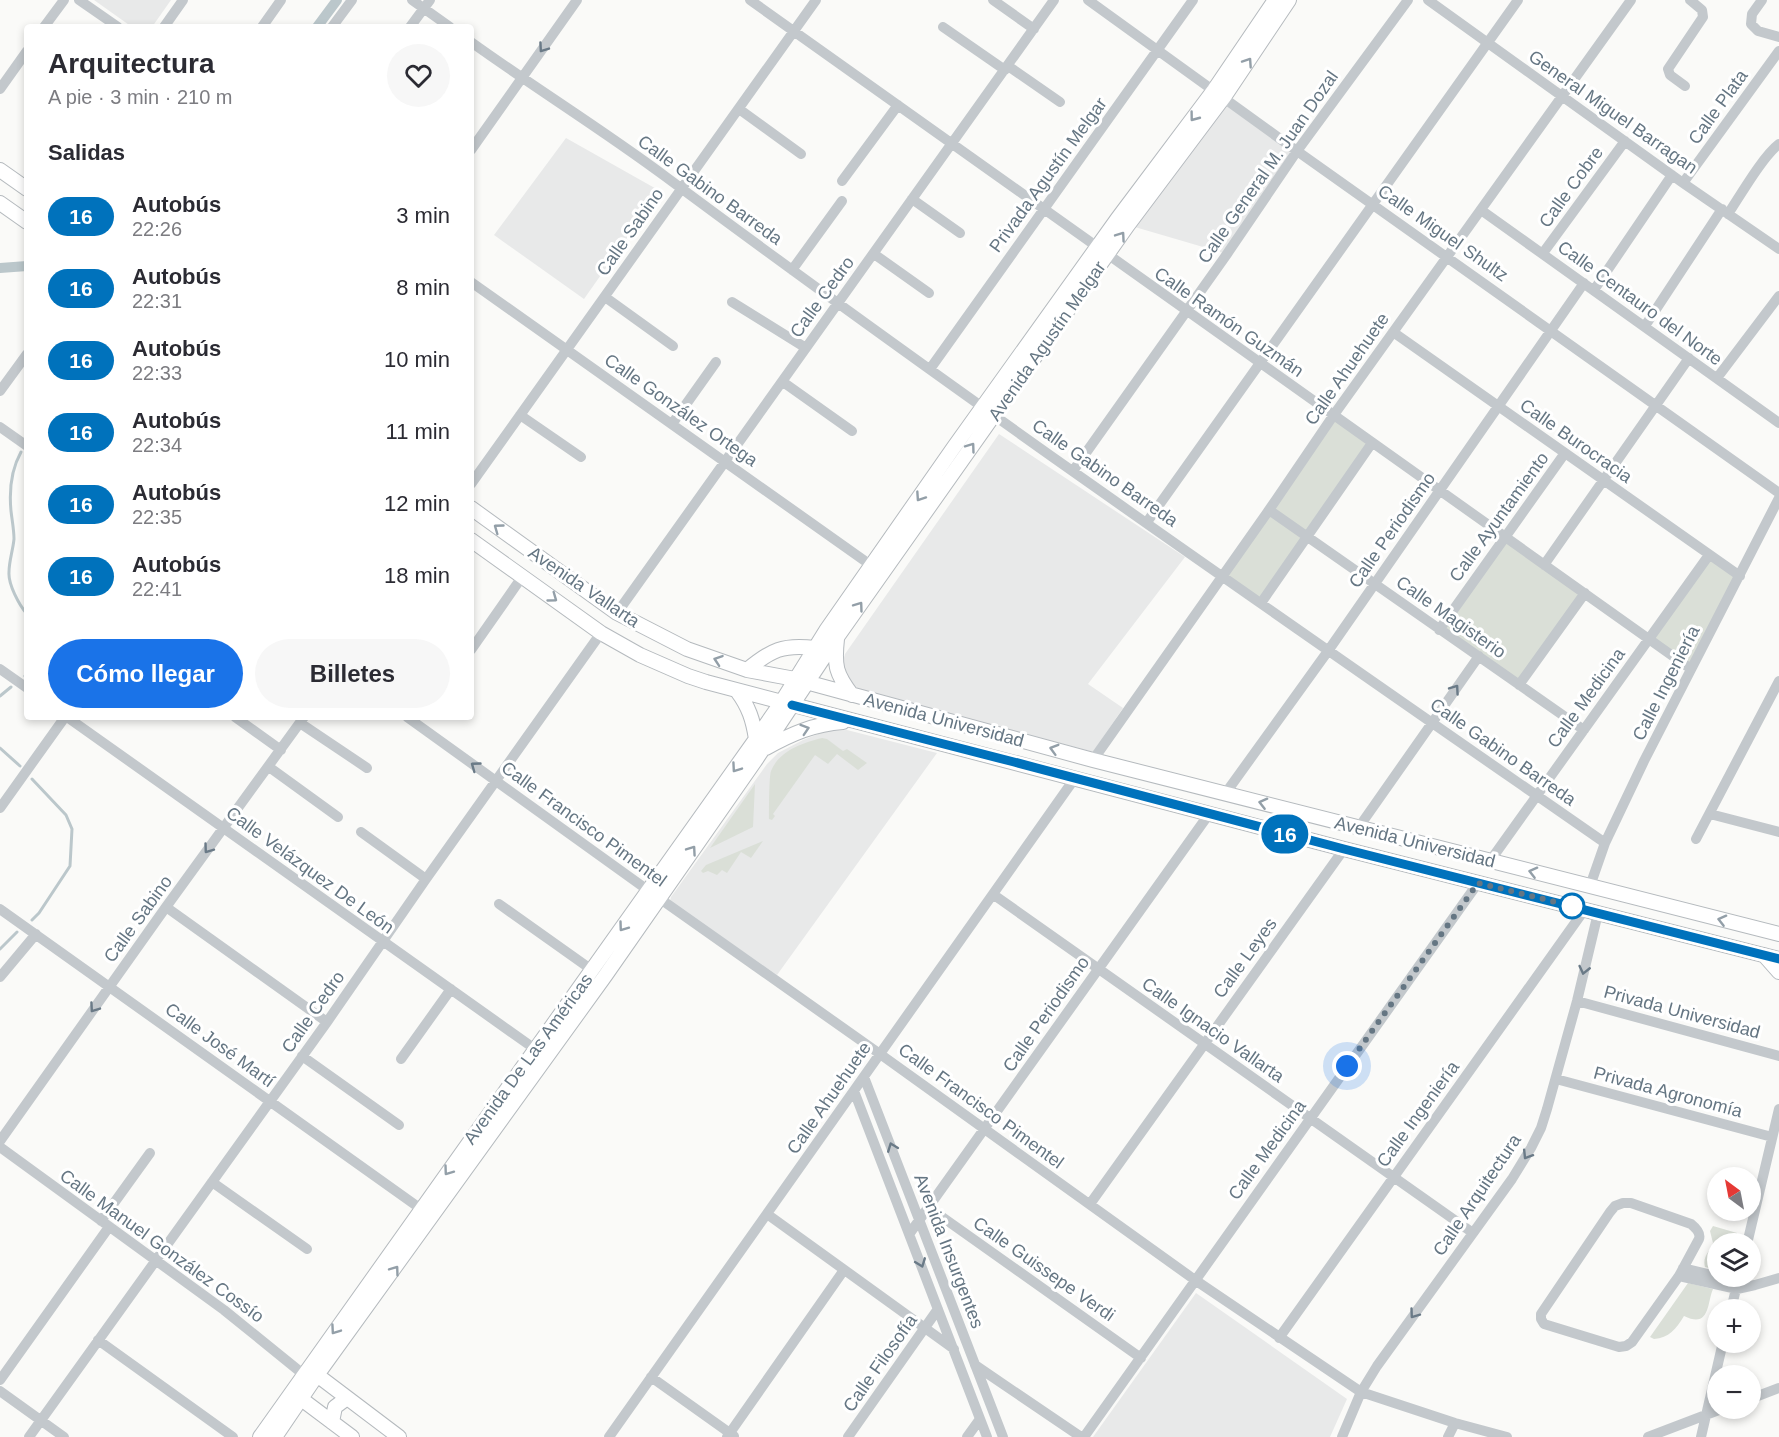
<!DOCTYPE html>
<html lang="es">
<meta charset="utf-8">
<style>
body{margin:0;font-family:Helvetica,sans-serif;background:#f7f7f7;color:#2b2b33;height:100vh;display:flex;flex-direction:column;font-size:22px;white-space:nowrap}
*{box-sizing:border-box;margin:0}
p{font-size:20px;color:#7c7c81}
.icon{flex:none;width:33px;height:33px;fill:none;stroke:currentColor;stroke-width:2;stroke-linecap:round;stroke-linejoin:round}
.map{position:relative;flex:1;overflow:hidden}
.panel{position:absolute;left:24px;top:24px;width:450px;height:696px;display:flex;flex-direction:column;background:#fff;border-radius:6px;box-shadow:0 3px 9px #0003}
.panel>*{flex:none}
.badge{padding:0 12px;border-radius:20px;font-size:21px;line-height:39px}
.needle{width:39px;rotate:328deg}
.controls{position:absolute;left:1707px;top:1167px;display:grid;gap:12px}
.controls a{display:grid;place-items:center;width:54px;height:54px;border-radius:50%;background:#fff;box-shadow:0 3px 9px #0003;font-size:30px}
.you{position:absolute;width:30px;height:30px;margin:-15px;border:4px solid #fff;border-radius:50%;background:#1a73e8;box-shadow:0 0 0 9px #1a73e833}
.map>.badge{position:absolute;translate:-50% -50%;box-shadow:0 0 0 3px #fff}
h2{padding:0 24px;font-size:22px;line-height:54px}
.round{display:grid;place-items:center;flex:none;width:63px;height:63px;border-radius:32px;background:#f7f7f7}
.headline{display:flex;align-items:center;justify-content:space-between;height:102px;padding:0 24px}
h1{font-size:28px;font-weight:700;line-height:45px}
.button{display:flex;gap:12px;margin-top:auto;padding:12px 24px}
.button a{flex:1;height:69px;border-radius:36px;background:#1a73e8;color:#fff;font-size:24px;font-weight:700;line-height:69px;text-align:center}
.button a+a{background:#f7f7f7;color:#2b2b33}
ul{padding:0;list-style:none}
li{display:flex;align-items:center;gap:18px;height:72px;padding:0 24px}
li div{flex:1}
li b{display:block;font-size:22px}
li em{font-style:normal}
li .badge{min-width:66px;font-weight:700;text-align:center}
.map>svg:first-child{display:block}
.built{fill:#e8e9e9}
.green{fill:#dadfd7}
.lines{fill:none;stroke-linecap:round;stroke-linejoin:round}
.stream{stroke:#bbc7cb;stroke-width:3}
.canal{stroke:#bbc7cb;stroke-width:10}
.major-casing{stroke:#b5babe;stroke-width:16}
.minor{stroke:#c3c8cc;stroke-width:10}
.major{stroke:#fff;stroke-width:14}
.oneway{stroke:#6a7a87}
.oneway2{stroke:#939fa8}
.line-casing{stroke:#fff;stroke-width:14}
.line{stroke:#0072bc;stroke-width:9}
.walk{stroke:#657683;stroke-width:6;stroke-dasharray:0 10.8}
.stop-dot{fill:#fff;stroke:#0072bc;stroke-width:3}
.labels{text-anchor:middle;stroke-width:6;stroke-linejoin:round;paint-order:stroke}
.street-label{font-size:18px;fill:#657683;stroke:#fff}
</style>
<div class="map">
<svg width="1779" height="1437" viewBox="0 0 1779 1437">
<rect width="100%" height="100%" fill="#fafaf8"/>
<path class="built" d="M94,0H171L152,27H132Z
M1224,97L1297,151L1227,254L1128,225Z
M566,138L660,191L584,299L494,235Z
M999,434L1185,557L1088,684L1123,708L1093,752L859,689L851,684L845,672L843,661L845,654Z
M847,730L937,753L777,975L674,904L670,901L671,897L767,764L778,753L803,740L826,731Z
M1196,1293L1347,1399L1330,1437H1093Z"/>
<path class="green" d="M1333,416L1372,443L1261,603L1223,577Z
M1505,537L1585,593L1519,685L1439,630Z
M1709,555L1740,576L1691,669L1649,639Z
M822,738L827,739L843,751L847,749L867,763L858,770L837,754L828,764L815,755L773,814L775,816L772,820L769,819C769,810 769,776 771,771C779,751 802,743 822,738Z
M755,784L753,827L710,848Z
M763,841L751,858L741,852L727,873L722,870L717,875L708,871L703,873L701,871L706,865Z
M1713,1226L1737,1233L1734,1243L1718,1244L1717,1270L1705,1267C1702,1256 1710,1252 1713,1243L1710,1231Z
M1688,1283L1713,1289C1707,1303 1710,1329 1684,1316C1676,1329 1669,1338 1654,1339L1650,1337Z"/>
<g class="lines">
<path class="stream" d="M21,452C11,470 9,490 11,511C12,520 14,530 14,539C13,550 9,561 9,572C8,584 19,605 27,614
M25,676L27,675
M0,696L11,687
M0,748L20,766
M32,920L39,913L70,866L72,829L66,815L32,779
M0,949L17,932"/>
<path class="canal" d="M317,27L337,0
M0,268L27,266"/>
<defs>
<path id="major" d="M0,170L27,189
M0,203L27,222
M471,508L617,613L687,649L747,670L795,679L1093,760L1779,934
M471,540L601,633L640,655L688,676L706,682L1344,849L1779,959
M837,639C834,666 836,674 852,695
M747,670C771,650 783,644 815,648
M737,691C749,707 753,720 756,739
M766,748C791,734 814,724 843,722
M1764,955L1779,972
M308,1374L317,1375L399,1437
M296,1395L352,1437
M332,1422L335,1407L347,1398
M260,1437L756,739L781,703L827,629L954,447L1118,218L1214,90L1275,0
M275,1437L317,1375L605,976L755,761L838,636L1128,225L1224,97L1289,0"/>
</defs>
<use href="#major" class="major-casing"/>
<path class="minor" d="M79,0L118,27
M412,0L450,27
M750,0C1063,223 1377,446 1691,669
M993,0L1034,29
M1088,0L1297,151L1779,493
M1428,0L1683,183L1779,249
M1762,0L1752,14L1751,24L1758,31L1779,37
M44,27L64,0
M164,27L183,0
M262,27L281,0
M332,27L352,0
M410,27L430,0
M943,27L1005,70
M471,42C535,88 603,130 666,177C974,406 1290,624 1605,843
M1008,66L1060,102
M1685,86L1670,75L1668,69L1703,17L1702,10L1690,0
M0,89L27,51
M739,109L801,154
M471,150L577,0
M842,181L898,105
M1683,183L1779,51
M912,199L960,233
M1481,210L1779,423
M1728,214C1740,196 1763,156 1779,144
M1543,253L1625,141
M874,254L929,293
M792,270L842,201
M471,282L872,566
M1594,290L1672,175
M605,297L673,346
M732,302L806,348
M1645,326L1722,209
M1393,332L1740,576
M930,369L1193,0
M1717,378L1779,296
M783,382L852,431
M0,391L27,354
M520,415L581,457
M672,424L716,362
M0,427L27,446
M1073,471L1227,254L1297,151L1408,0
M471,484L816,0
M1269,510L1584,730
M1147,522L1518,0
M1544,565L1689,358
M1261,603L1372,443
M617,613L1054,0
M1439,630L1565,453
M471,650L522,577
M0,669L27,688
M1519,685L1585,593
M67,717L535,1049
M235,717L281,750
M407,717L649,891L880,1054L1195,1280L1361,1392L1455,1423L1507,1437
M300,723L367,768
M1093,760L1269,510L1333,416L1631,0
M269,767L338,817
M1225,794L1328,651L1584,283
M0,808L65,717
M1710,814L1779,832
M1359,827L1479,656
M361,832L426,879
M1696,839L1779,681
M1490,861L1709,555
M1590,886L1605,843L1644,761L1779,498
M994,895L1473,1233
M499,904L592,970
M166,907L327,1022
M0,909L421,1209
M0,977L36,934
M1577,1001L1779,1056
M302,1056L399,1125
M401,1059L451,989
M864,1077L1003,1437
M1556,1079L1772,1137
M854,1091L987,1437
M0,1141L166,907L304,717
M0,1147L224,1310L303,1374
M212,1182L307,1249
M1623,1203H1631L1691,1224C1696,1228 1701,1233 1699,1239L1679,1276L1632,1342L1626,1346L1619,1347L1544,1324L1541,1319V1314L1610,1212L1615,1206Z
M1090,1204L1344,849
M928,1207L1141,1358
M767,1214L954,1349
M101,1221L150,1153
M910,1233L1209,814
M1747,1244L1779,1109
M1683,1268L1720,1277
M1679,1276L1737,1289L1755,1285L1779,1278
M1731,1310L1739,1276
M1279,1338L1585,909
M98,1340L233,1437
M975,1365L1081,1437
M651,1377L734,1436
M0,1380L109,1227
M0,1391L64,1437
M1750,1399L1779,1388
M29,1437L327,1022L426,879L601,633
M609,1437L1075,778
M727,1437L844,1270
M848,1437L938,1309
M967,1437L980,1419
M1084,1437L1478,883
M1342,1437L1361,1392L1377,1366L1512,1179L1531,1148L1541,1128L1547,1109L1577,1001L1598,913
M1448,1437L1455,1423
M1648,1437L1724,1408
M1701,1437L1723,1342"/>
<use href="#major" class="major"/>
</g>
<defs><path id="oneway-chevron" d="M-2-3.5L2.5 0L-2 3.5" fill="none" stroke-width="1.6" stroke-linecap="round" stroke-linejoin="round" transform="scale(1.5)"/></defs>
<g class="oneway">
<use href="#oneway-chevron" transform="translate(543 48) rotate(125)"/>
<use href="#oneway-chevron" transform="translate(1455 689) rotate(-55)"/>
<use href="#oneway-chevron" transform="translate(475 766) rotate(-144)"/>
<use href="#oneway-chevron" transform="translate(208 849) rotate(126)"/>
<use href="#oneway-chevron" transform="translate(1584 970) rotate(103)"/>
<use href="#oneway-chevron" transform="translate(94 1008) rotate(125)"/>
<use href="#oneway-chevron" transform="translate(892 1147) rotate(-111)"/>
<use href="#oneway-chevron" transform="translate(1527 1155) rotate(122)"/>
<use href="#oneway-chevron" transform="translate(921 1263) rotate(69)"/>
<use href="#oneway-chevron" transform="translate(1414 1314) rotate(126)"/>
</g>
<g class="oneway2">
<use href="#oneway-chevron" transform="translate(1248 62) rotate(-56)"/>
<use href="#oneway-chevron" transform="translate(1194 117) rotate(127)"/>
<use href="#oneway-chevron" transform="translate(1121 236) rotate(-55)"/>
<use href="#oneway-chevron" transform="translate(971 447) rotate(-54)"/>
<use href="#oneway-chevron" transform="translate(920 497) rotate(124)"/>
<use href="#oneway-chevron" transform="translate(498 528) rotate(-144)"/>
<use href="#oneway-chevron" transform="translate(553 598) rotate(36)"/>
<use href="#oneway-chevron" transform="translate(859 606) rotate(-54)"/>
<use href="#oneway-chevron" transform="translate(718 660) rotate(-161)"/>
<use href="#oneway-chevron" transform="translate(805 729) rotate(-18)"/>
<use href="#oneway-chevron" transform="translate(1054 749) rotate(-164)"/>
<use href="#oneway-chevron" transform="translate(736 768) rotate(125)"/>
<use href="#oneway-chevron" transform="translate(1263 803) rotate(-166)"/>
<use href="#oneway-chevron" transform="translate(692 850) rotate(-55)"/>
<use href="#oneway-chevron" transform="translate(1533 872) rotate(-166)"/>
<use href="#oneway-chevron" transform="translate(1722 920) rotate(-166)"/>
<use href="#oneway-chevron" transform="translate(623 927) rotate(126)"/>
<use href="#oneway-chevron" transform="translate(448 1171) rotate(126)"/>
<use href="#oneway-chevron" transform="translate(395 1270) rotate(-54)"/>
<use href="#oneway-chevron" transform="translate(335 1330) rotate(125)"/>
</g>
<g class="lines">
<defs>
<path id="line" d="M792,705L1014,762L1344,849L1779,959"/>
</defs>
<use href="#line" class="line-casing"/>
<use href="#line" class="line"/>
<path class="walk" d="M1347,1066L1478,883L1572,906"/>
</g>
<circle class="stop-dot" cx="1572" cy="906" r="12"/>
<g class="labels">
<g class="street-label">
<text transform="translate(1718 107) rotate(-54)" y="6">Calle Plata</text>
<text transform="translate(1613 112) rotate(35)" y="6">General Miguel Barragan</text>
<text transform="translate(1268 167) rotate(-55)" y="6">Calle General M. Juan Dozal</text>
<text transform="translate(1048 175) rotate(-54)" y="6">Privada Agustín Melgar</text>
<text transform="translate(1571 187) rotate(-54)" y="6">Calle Cobre</text>
<text transform="translate(710 190) rotate(36)" y="6">Calle Gabino Barreda</text>
<text transform="translate(630 232) rotate(-55)" y="6">Calle Sabino</text>
<text transform="translate(1443 233) rotate(35)" y="6">Calle Miguel Shultz</text>
<text transform="translate(822 297) rotate(-54)" y="6">Calle Cedro</text>
<text transform="translate(1640 303) rotate(36)" y="6">Calle Centauro del Norte</text>
<text transform="translate(1229 322) rotate(35)" y="6">Calle Ramón Guzmán</text>
<text transform="translate(1047 341) rotate(-55)" y="6">Avenida Agustín Melgar</text>
<text transform="translate(1347 369) rotate(-55)" y="6">Calle Ahuehuete</text>
<text transform="translate(681 410) rotate(35)" y="6">Calle González Ortega</text>
<text transform="translate(1576 441) rotate(35)" y="6">Calle Burocracia</text>
<text transform="translate(1105 473) rotate(35)" y="6">Calle Gabino Barreda</text>
<text transform="translate(1499 517) rotate(-54)" y="6">Calle Ayuntamiento</text>
<text transform="translate(1392 530) rotate(-55)" y="6">Calle Periodismo</text>
<text transform="translate(584 587) rotate(34)" y="6">Avenida Vallarta</text>
<text transform="translate(1451 617) rotate(35)" y="6">Calle Magisterio</text>
<text transform="translate(1666 683) rotate(-63)" y="6">Calle Ingeniería</text>
<text transform="translate(1586 698) rotate(-54)" y="6">Calle Medicina</text>
<text transform="translate(944 720) rotate(15)" y="6">Avenida Universidad</text>
<text transform="translate(1503 752) rotate(35)" y="6">Calle Gabino Barreda</text>
<text transform="translate(584 824) rotate(36)" y="6">Calle Francisco Pimentel</text>
<text transform="translate(1415 842) rotate(14)" y="6">Avenida Universidad</text>
<text transform="translate(310 870) rotate(36)" y="6">Calle Velázquez De León</text>
<text transform="translate(138 919) rotate(-54)" y="6">Calle Sabino</text>
<text transform="translate(1245 958) rotate(-54)" y="6">Calle Leyes</text>
<text transform="translate(313 1012) rotate(-55)" y="6">Calle Cedro</text>
<text transform="translate(1682 1012) rotate(15)" y="6">Privada Universidad</text>
<text transform="translate(1046 1014) rotate(-55)" y="6">Calle Periodismo</text>
<text transform="translate(1213 1030) rotate(35)" y="6">Calle Ignacio Vallarta</text>
<text transform="translate(220 1045) rotate(36)" y="6">Calle José Martí</text>
<text transform="translate(528 1059) rotate(-54)" y="6">Avenida De Las Américas</text>
<text transform="translate(1668 1092) rotate(15)" y="6">Privada Agronomía</text>
<text transform="translate(829 1098) rotate(-55)" y="6">Calle Ahuehuete</text>
<text transform="translate(981 1106) rotate(36)" y="6">Calle Francisco Pimentel</text>
<text transform="translate(1418 1114) rotate(-54)" y="6">Calle Ingeniería</text>
<text transform="translate(1267 1150) rotate(-54)" y="6">Calle Medicina</text>
<text transform="translate(1477 1195) rotate(-56)" y="6">Calle Arquitectura</text>
<text transform="translate(162 1246) rotate(36)" y="6">Calle Manuel González Cossío</text>
<text transform="translate(949 1251) rotate(69)" y="6">Avenida Insurgentes</text>
<text transform="translate(1044 1269) rotate(35)" y="6">Calle Guissepe Verdi</text>
<text transform="translate(880 1363) rotate(-55)" y="6">Calle Filosofía</text>
</g>
</g>
</svg>
<div class="controls">
<a><svg class="needle" viewBox="-14 -14 28 28"><path d="M0-13l5 13h-10z" fill="#e53935"/><path d="M0 13l5-13h-10z" fill="#7c7c81"/></svg></a>
<a><svg class="icon" aria-label="layers" viewBox="0 0 24 24"><path d="M12 4l9 5-9 5-9-5zM3 14l9 5 9-5"/></svg></a>
<a>+</a>
<a>−</a>
</div>
<div class="you" style="left:1347px;top:1066px"></div>
<b class="badge" style="left:1285px;top:834px;background:#0072bc;color:#fff">16</b>
<section class="panel">
<div class="headline"><div><h1>Arquitectura</h1><p>A pie · 3 min · 210 m</p></div><a class="round"><svg class="icon" aria-label="heart" viewBox="0 0 24 24"><path d="M12 20l-8-8c-3-5 5-10 8-4 3-6 11-1 8 4z"/></svg></a></div>
<h2>Salidas</h2>
<ul>
<li><span class="badge" style="background:#0072bc;color:#fff">16</span><div><b>Autobús</b><p>22:26</p></div><em>3 min</em></li>
<li><span class="badge" style="background:#0072bc;color:#fff">16</span><div><b>Autobús</b><p>22:31</p></div><em>8 min</em></li>
<li><span class="badge" style="background:#0072bc;color:#fff">16</span><div><b>Autobús</b><p>22:33</p></div><em>10 min</em></li>
<li><span class="badge" style="background:#0072bc;color:#fff">16</span><div><b>Autobús</b><p>22:34</p></div><em>11 min</em></li>
<li><span class="badge" style="background:#0072bc;color:#fff">16</span><div><b>Autobús</b><p>22:35</p></div><em>12 min</em></li>
<li><span class="badge" style="background:#0072bc;color:#fff">16</span><div><b>Autobús</b><p>22:41</p></div><em>18 min</em></li>
</ul>
<div class="button"><a>Cómo llegar</a><a>Billetes</a></div>
</section>
</div>
